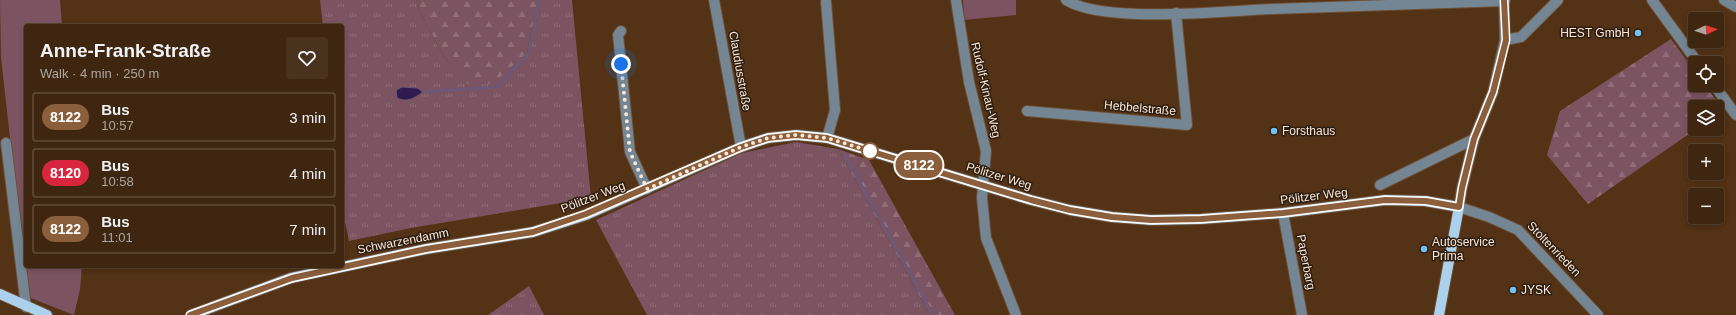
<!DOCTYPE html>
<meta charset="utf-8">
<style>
body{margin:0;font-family:Arial,sans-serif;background:#49321e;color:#f1f3f6;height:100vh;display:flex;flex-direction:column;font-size:15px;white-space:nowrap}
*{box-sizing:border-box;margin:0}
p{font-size:13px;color:#ada59f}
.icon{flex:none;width:22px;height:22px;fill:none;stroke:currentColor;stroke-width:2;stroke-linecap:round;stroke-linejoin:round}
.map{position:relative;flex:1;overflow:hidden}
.drawer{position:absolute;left:24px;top:24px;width:320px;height:244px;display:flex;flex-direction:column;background:#3e2610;border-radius:4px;box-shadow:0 2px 6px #0003,0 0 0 1px #574330}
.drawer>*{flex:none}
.badge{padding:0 8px;border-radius:13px;font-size:14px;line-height:26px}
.needle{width:26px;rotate:86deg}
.fabs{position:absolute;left:1688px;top:12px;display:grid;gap:8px}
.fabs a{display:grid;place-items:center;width:36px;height:36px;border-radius:4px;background:#3e2610;box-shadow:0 2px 6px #0003,0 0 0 1px #574330;font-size:20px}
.you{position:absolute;width:20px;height:20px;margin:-10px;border:3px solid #fff;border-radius:50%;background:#1a73e8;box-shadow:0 0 0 6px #1a73e833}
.map>.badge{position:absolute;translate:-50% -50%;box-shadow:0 0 0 2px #fff}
.round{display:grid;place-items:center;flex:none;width:42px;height:42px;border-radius:4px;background:#49321e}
.summary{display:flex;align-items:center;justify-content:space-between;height:68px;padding:0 16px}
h1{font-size:19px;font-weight:700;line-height:30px}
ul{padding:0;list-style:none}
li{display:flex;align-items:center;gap:12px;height:50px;margin:0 8px 6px;padding:0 8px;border:2px solid #574330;border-radius:4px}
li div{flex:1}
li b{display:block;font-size:15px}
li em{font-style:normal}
li .badge{min-width:44px;font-weight:700;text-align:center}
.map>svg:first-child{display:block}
.grass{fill:url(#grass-tufts)}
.forest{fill:url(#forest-firs)}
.green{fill:#7c5461}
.water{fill:#301b4f;stroke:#6d5878}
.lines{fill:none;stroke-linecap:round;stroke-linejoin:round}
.stream{stroke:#6d5878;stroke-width:3}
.minor-casing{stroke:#6e4f34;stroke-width:12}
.major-casing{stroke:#6e4f34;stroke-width:12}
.minor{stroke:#748693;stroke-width:10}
.major{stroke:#acd1ec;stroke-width:10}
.line-casing{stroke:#fff;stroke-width:9}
.line{stroke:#8b5e3c;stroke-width:6}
.walk{stroke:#fbe6d6;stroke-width:4;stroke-dasharray:0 7.2}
.poi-dot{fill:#72c1f5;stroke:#2d1e12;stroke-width:1.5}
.stop-dot{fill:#fff;stroke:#8b5e3c;stroke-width:2}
.labels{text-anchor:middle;stroke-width:3;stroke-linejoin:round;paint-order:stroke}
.poi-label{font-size:12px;fill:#fbe6d6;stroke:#2d1e12;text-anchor:start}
.street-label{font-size:12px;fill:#fbe6d6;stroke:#2d1e12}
</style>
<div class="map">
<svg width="1736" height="315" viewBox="0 0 1736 315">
<defs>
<pattern id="grass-tufts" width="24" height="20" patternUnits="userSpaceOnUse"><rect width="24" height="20" fill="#7c5461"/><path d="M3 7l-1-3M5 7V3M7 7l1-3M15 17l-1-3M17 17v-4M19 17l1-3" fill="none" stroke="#906d77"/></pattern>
<pattern id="forest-firs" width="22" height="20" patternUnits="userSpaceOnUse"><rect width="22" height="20" fill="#7c5461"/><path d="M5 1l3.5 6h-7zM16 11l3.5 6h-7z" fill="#906d77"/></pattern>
</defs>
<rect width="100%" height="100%" fill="#533215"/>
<path class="grass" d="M320,0H416L421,14L444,57L469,84L527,52L538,0H572L591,198L411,228L349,241L342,208V26H323Z
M796,142L838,149L930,315H647L596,220L742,153Z
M529,286L544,315H488Z"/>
<path class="forest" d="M416,0H538L527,52L494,83L469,85L444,57L421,14Z
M1671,39L1695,72V85H1705L1723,110L1717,114V107H1695L1696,129L1588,204L1547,155L1560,111Z
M838,149L869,160L955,315H930Z"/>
<path class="green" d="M0,0H60L62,26H26V266H82L80,289L74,315L28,297L1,58Z
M963,0H1016V15L964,20Z"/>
<path class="water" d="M402,87L417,88L423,92C414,98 408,103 397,98L396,90Z"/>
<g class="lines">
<path class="stream" d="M423,92L497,87L529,53L539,0
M845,156L933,315"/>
<defs>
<path id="minor" d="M714,0L741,147
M956,0L969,82L986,151L982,198L986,238L1016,315
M1066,0C1104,24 1224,11 1272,9C1349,7 1427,4 1505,1
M1504,0L1505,40L1493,92L1474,139L1462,188L1459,207L1489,217L1518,230L1598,315
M1652,0L1698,63
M1724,0L1736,7
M826,2L835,110L827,138
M621,31L618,35L630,152L647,189
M1505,40L1521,37L1558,0
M1714,85L1736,115
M1027,111L1187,125L1176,13
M6,143L26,307
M1380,185L1474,139
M1283,213L1302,315"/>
<path id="major" d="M0,294L47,315
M191,315L291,278L426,249L533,232L586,215L741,147L768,138L796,135L827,138L1031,200L1070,210L1112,217L1151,220L1201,219L1283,213L1385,200L1425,201L1459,207L1439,315"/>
</defs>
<use href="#minor" class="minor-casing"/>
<use href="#major" class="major-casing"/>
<use href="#minor" class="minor"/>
<use href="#major" class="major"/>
</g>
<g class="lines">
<defs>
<path id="line" d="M190,315L292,278L426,249L533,232L586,214L741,147L768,138L796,135L827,138L1031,200L1070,210L1112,217L1151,220L1201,219L1283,213L1385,200L1426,201L1459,207L1462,188L1474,139L1493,92L1506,40L1504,0"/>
</defs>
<use href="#line" class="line-casing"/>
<use href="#line" class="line"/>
<path class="walk" d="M621,64L630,152L647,189L741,147L768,138L796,135L827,138L870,151"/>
</g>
<g class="poi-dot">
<circle cx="1638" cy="33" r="4"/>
<circle cx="1274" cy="131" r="4"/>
<circle cx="1424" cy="249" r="4"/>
<circle cx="1513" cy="290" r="4"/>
</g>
<circle class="stop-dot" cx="870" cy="151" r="8"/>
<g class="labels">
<g class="poi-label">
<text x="1630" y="37" text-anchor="end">HEST GmbH</text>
<text x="1282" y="135">Forsthaus</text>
<text x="1432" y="246">Autoservice<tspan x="1432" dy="14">Prima</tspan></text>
<text x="1521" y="294">JYSK</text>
</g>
<g class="street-label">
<text transform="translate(740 71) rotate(80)" y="4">Claudiusstraße</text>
<text transform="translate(986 90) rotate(77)" y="4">Rudolf-Kinau-Weg</text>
<text transform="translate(1140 108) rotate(5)" y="4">Hebbelstraße</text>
<text transform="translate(999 176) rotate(17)" y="4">Pölitzer Weg</text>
<text transform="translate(1314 196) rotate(-7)" y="4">Pölitzer Weg</text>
<text transform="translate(593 197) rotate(-21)" y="4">Pölitzer Weg</text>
<text transform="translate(403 241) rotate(-11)" y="4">Schwarzendamm</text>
<text transform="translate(1554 249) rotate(46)" y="4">Stoltenrieden</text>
<text transform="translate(1306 262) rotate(79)" y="4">Paperbarg</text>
</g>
</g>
</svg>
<div class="fabs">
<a><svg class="needle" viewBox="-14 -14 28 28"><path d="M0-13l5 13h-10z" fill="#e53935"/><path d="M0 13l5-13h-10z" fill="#ada59f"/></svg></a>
<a><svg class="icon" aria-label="locate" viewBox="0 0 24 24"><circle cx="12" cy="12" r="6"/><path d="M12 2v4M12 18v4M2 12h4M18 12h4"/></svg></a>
<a><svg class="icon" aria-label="layers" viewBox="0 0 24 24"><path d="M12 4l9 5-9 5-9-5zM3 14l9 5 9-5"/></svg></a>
<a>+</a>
<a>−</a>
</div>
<div class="you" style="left:621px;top:64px"></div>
<b class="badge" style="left:919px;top:165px;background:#8b5e3c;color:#fff">8122</b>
<section class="drawer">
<div class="summary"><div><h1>Anne-Frank-Straße</h1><p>Walk · 4 min · 250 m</p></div><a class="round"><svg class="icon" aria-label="heart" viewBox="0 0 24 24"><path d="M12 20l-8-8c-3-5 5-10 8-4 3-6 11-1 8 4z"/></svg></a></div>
<ul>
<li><span class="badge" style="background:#8b5e3c;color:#fff">8122</span><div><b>Bus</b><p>10:57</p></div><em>3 min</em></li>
<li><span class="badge" style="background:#d7263d;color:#fff">8120</span><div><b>Bus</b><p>10:58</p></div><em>4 min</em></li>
<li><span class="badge" style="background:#8b5e3c;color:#fff">8122</span><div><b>Bus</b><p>11:01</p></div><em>7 min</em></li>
</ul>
</section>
</div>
